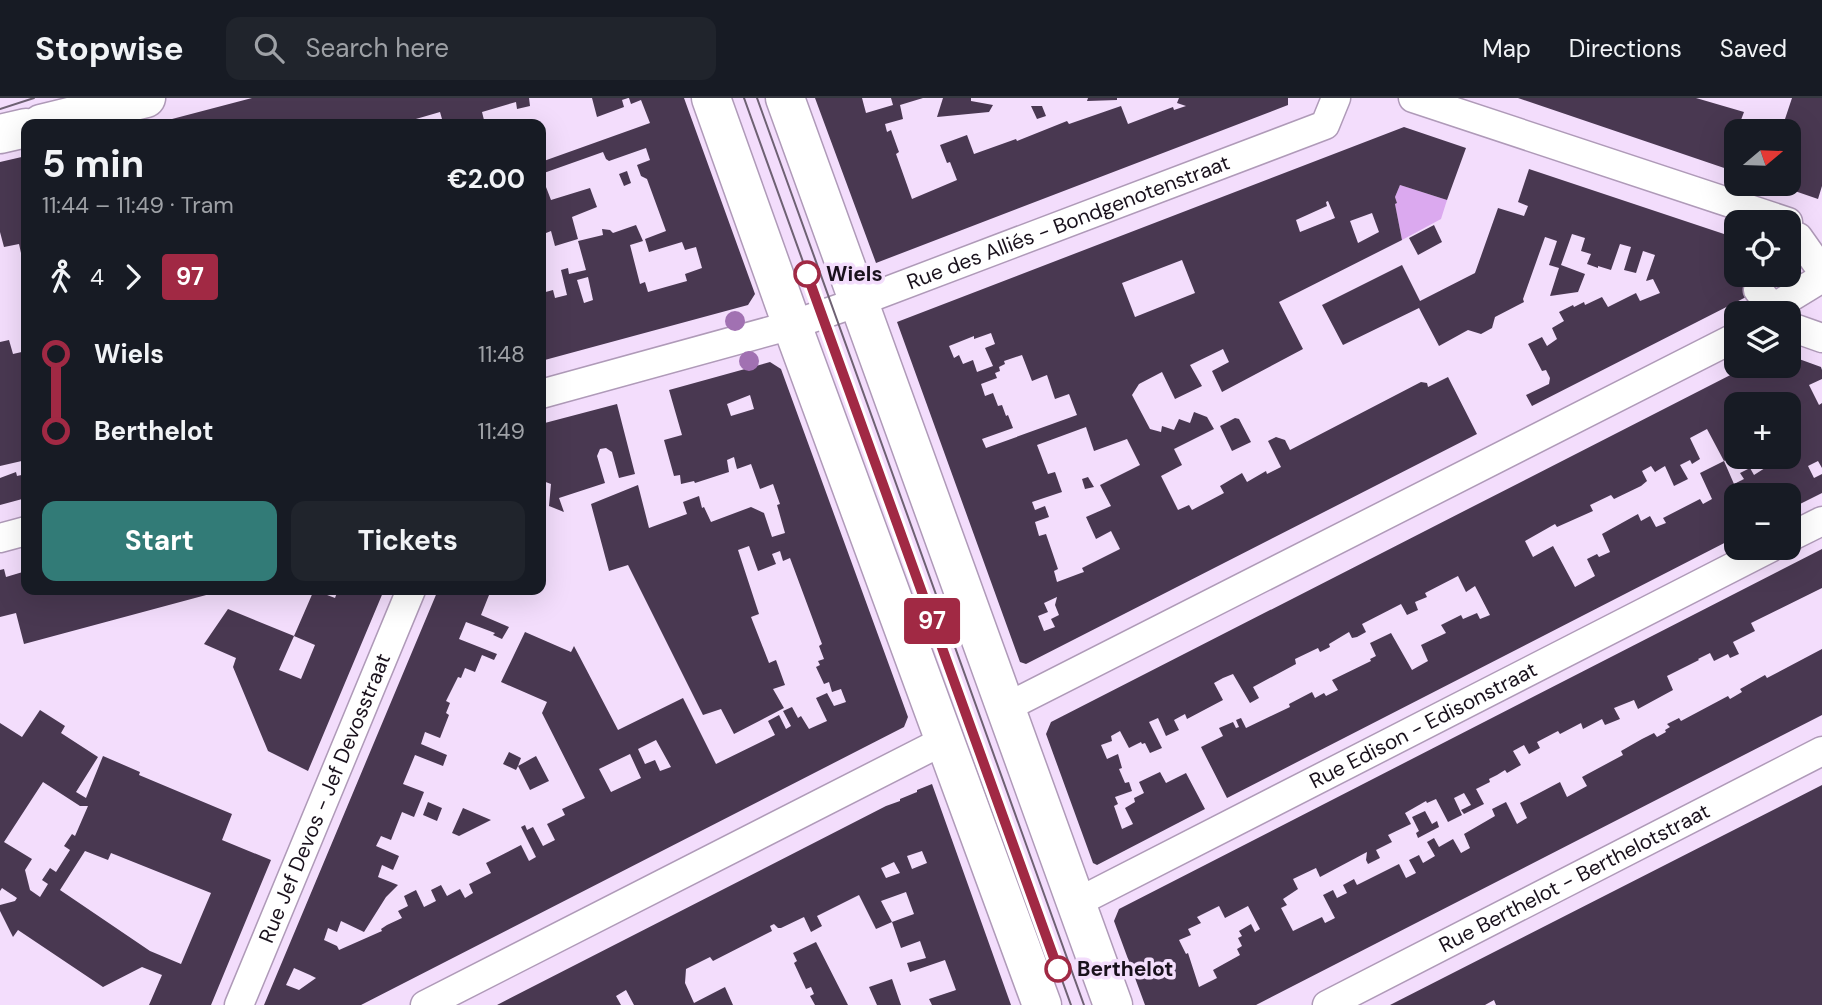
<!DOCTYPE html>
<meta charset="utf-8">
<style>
body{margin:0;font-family:"DM Sans",sans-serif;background:#20242c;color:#f1f3f6;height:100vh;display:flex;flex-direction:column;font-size:26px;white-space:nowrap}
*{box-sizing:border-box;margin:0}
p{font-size:23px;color:#9ea1a6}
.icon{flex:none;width:38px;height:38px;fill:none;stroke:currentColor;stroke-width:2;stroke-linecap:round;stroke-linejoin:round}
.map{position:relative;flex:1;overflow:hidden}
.side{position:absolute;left:21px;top:21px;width:525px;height:476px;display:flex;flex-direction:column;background:#171b24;border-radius:14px;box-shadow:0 7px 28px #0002}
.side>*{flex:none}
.badge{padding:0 14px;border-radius:5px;font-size:24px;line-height:46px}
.needle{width:46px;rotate:71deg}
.controls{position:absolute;left:1724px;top:21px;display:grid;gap:14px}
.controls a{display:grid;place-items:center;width:77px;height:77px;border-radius:14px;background:#171b24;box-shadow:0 7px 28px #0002;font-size:35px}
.map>.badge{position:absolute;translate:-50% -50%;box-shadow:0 0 0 4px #fff}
.legs{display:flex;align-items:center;gap:10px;height:77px;padding:0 21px;font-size:23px}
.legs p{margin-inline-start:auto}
.headline{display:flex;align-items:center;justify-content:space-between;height:119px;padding:0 21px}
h1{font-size:38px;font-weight:700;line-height:52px}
.action{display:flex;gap:14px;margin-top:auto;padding:14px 21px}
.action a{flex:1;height:80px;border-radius:14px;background:#327b77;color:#fff;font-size:28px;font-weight:700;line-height:80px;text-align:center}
.action a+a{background:#20242c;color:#f1f3f6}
ul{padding:0 21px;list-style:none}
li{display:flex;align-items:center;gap:24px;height:77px;font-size:26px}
li i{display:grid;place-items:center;width:10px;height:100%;margin:0 9px;background:currentColor}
li i::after{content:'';width:18px;height:18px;margin:-9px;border:5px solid;border-radius:50%;background:#171b24}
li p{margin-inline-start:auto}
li:first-child i{background:linear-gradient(#0000 50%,currentColor 0)}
li:last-child i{background:linear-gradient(currentColor 50%,#0000 0)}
header{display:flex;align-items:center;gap:42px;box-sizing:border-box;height:98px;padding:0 35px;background:#171b24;border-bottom:2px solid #363941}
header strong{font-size:33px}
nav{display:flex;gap:38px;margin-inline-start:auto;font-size:24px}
.search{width:490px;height:63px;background:#20242c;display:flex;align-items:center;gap:18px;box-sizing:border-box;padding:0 24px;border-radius:14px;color:#9ea1a6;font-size:26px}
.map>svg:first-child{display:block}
.green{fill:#dba9ef}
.building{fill:#493851;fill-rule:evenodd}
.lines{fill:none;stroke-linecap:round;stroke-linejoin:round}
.street-casing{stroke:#af9ab8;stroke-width:31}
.secondary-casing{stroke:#af9ab8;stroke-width:41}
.street{stroke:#fff;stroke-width:28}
.secondary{stroke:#fff;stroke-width:38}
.tram{stroke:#6e6173;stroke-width:2}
.tree{fill:#a171b2}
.line-1-casing{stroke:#fff;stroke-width:16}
.line-1{stroke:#a12944;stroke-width:10}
.stop-1-dot{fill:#fff;stroke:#a12944;stroke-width:3.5}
.labels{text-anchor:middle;stroke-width:7;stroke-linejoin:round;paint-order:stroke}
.street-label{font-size:21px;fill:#19111c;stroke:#f3ddfc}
.stop-label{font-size:21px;font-weight:bold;fill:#19111c;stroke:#f3ddfc;text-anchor:start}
</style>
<header>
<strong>Stopwise</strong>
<div class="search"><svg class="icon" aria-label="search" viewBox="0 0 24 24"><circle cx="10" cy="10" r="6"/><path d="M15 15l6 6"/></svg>Search here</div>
<nav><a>Map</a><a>Directions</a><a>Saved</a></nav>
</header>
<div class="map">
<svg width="1822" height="907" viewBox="0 0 1822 907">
<rect width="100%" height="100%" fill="#f3ddfc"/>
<path class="green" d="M1400,87L1447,102L1441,121L1402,142L1395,106L1397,105L1395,99Z"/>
<path class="building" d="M252,0H529L530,8L517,11L516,4L482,14L485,26H459V23L448,25L442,21L440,14L409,23L410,26H385L384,23L370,26H332L331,22L315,26H153Z
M592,0H628L622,2L624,9L597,19Z
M629,0H684L755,196L748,207L541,263V207L545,206L542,195L553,192L555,200L567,197L561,172L568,170L569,176L586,172L578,143L603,137L602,131L610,132L613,135L636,127L643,143L630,147L640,186L645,184L648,194L687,183L685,176L702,170L696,149L685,152L682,144L649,154L645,141L666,133L647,81L641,78L637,67L650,62L646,50L609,63L606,61L603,54L541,76L551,102L590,90L597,109L572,119L578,141L555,148L551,133L541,137V64L650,25L641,2L631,6ZM588,179L593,202L584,205L577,182Z
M815,0H862L866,15L893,7L891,0H923L900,7L903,21L885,26L887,34L891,32L899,54L896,56L912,101L957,82L950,64L947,65L940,47L967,37L974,56L1016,41L1017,43L1067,23L1069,26L1121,8L1128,26L1173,9L1174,12L1186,8L1177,5L1179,0H1288V7L876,165Z
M943,0H971V3L993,7L989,14L937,19Z
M1088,0H1117V2L1087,3Z
M1518,0H1696L1744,14L1738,30L1745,33H1736V74Z
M1792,0H1822V88L1818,101L1774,86H1788V33H1781Z
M1031,8H1042L1046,18L1037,21Z
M1404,29L1466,50L1447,102L1400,87L1395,99L1397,105L1395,106L1402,142L1279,204L1303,251L1222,294L1212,273L1229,264L1223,251L1190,267L1202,288L1175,301L1162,274L1139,286L1132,297L1150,331L1161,334L1162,328L1174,332L1179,321L1190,325L1194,314L1207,319L1214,331L1174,351L1182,367L1161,378L1178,412L1189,407L1192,412L1224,395L1220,388L1242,375L1247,384L1266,373L1267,376L1281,369L1268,343L1276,339L1285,342L1290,352L1421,284L1427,285L1428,289L1448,279L1477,336L1026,566L1020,564L897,224ZM1328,103L1335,120L1300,134L1296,122L1327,108L1326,104ZM1372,115L1379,134L1358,145L1350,123ZM1182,162L1195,195L1135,219L1122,185ZM991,235L995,246L985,250L993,268L977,274L973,262L963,266L959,257L954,260L949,248L974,238V241ZM1022,257L1032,283L1047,277L1055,301L1069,296L1077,317L986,350L982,341L1013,330L1008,317L1006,318L1002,307L998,308L993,295L985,298L981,286L997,280L995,275L1000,273L999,269L1005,266L1004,263ZM1086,329L1094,353L1127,341L1140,367L1100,387L1111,408L1086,419L1096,441L1111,433L1120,451L1082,470L1084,474L1081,475L1057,484L1054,473L1058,471L1046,436L1039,438L1035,424L1049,419L1045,408L1035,412L1032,404L1062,394L1055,374L1048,376L1037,347ZM1057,499L1055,507L1059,517L1051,521L1055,529L1044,533L1038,518L1048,514L1044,505Z
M26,58V173H25L19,146L4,149L0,134V64Z
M1529,71L1736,140V177H1757L1750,197L1532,308L1526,297L1549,286L1550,280L1546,272L1542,273L1528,246L1542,239L1547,248L1557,241L1552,230L1564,223L1559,214L1573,207L1574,209L1584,204L1585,207L1602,199L1608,209L1636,195L1640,203L1660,195L1653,181L1646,183L1655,157L1643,153L1636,175L1624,172L1631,149L1620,146L1611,172L1598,168V170L1587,166L1591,156L1581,153L1585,140L1572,136L1561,167L1585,176L1578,194L1550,198L1559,170L1549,167L1557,143L1545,139L1523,201L1524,204L1495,219L1492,230L1481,236L1468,232L1439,248L1419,210L1343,247L1322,207L1402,167L1420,203L1475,175L1498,110L1524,118L1528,108L1518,104Z
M627,73L631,85L624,88L619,76Z
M1434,127L1442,144L1418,157L1409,140Z
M9,242L13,256L26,253V287L22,288L26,306V342H24L26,362L0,368V244Z
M1788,257L1821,269L1822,272V281L1809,287L1819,307L1822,305V370L1818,363L1808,368L1814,380L1822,376V395L1788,412V397H1736V439L1227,700L1201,649L1223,638L1219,630L1233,624L1236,630L1239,629L1236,622L1241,620L1246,630L1290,609L1289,606L1312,594L1315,600L1324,595L1326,598L1338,592L1332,582L1371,563L1370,561L1376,558L1370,545L1391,535L1412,572L1428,563L1421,547L1446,535L1441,527L1461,517L1463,521L1477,515L1480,521L1490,517L1475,488L1466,494L1458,478L1425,495L1427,499L1415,504L1418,512L1407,517L1401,506L1362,526L1366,534L1357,539L1352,540L1349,534L1329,546L1330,549L1320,554L1318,550L1295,561L1296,566L1253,589L1259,600L1250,605L1233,576L1223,580L1214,585L1223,602L1187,621L1185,616L1174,622L1179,632L1166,638L1158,620L1149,624L1162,650L1150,655L1145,645L1142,646L1141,644L1129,650L1120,633L1111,638L1112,643L1101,647L1107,661L1118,656L1122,670L1119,671L1125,685L1129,684L1132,693L1115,699L1118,706L1114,708L1122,731L1133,726L1125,710L1135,704L1134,700L1144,695L1139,684L1160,674L1166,685L1186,675L1205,711L1097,767L1093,765L1046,636L1051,624L1748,268H1788ZM1736,306H1788V359H1768L1761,362L1765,370L1754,377L1750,370L1740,375L1744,381L1734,386L1724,363L1700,375L1712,401L1703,406L1700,401L1663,420L1666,425L1656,429L1650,418L1641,423L1638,416L1602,436L1610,454L1599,459L1597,456L1587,461L1595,478L1575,489L1553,448L1533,459L1525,443L1555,426L1557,429L1593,413L1590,407L1611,397L1614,401L1641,388L1647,383L1642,373L1651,368L1655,374L1665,368L1674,388L1688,381L1680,367L1690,362L1692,366L1700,361L1690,340L1707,331L1724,363L1736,357Z
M770,264L781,271L908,619L904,629L361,907H264L438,492H491L481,517L509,529L502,541L493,537L495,535L466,524L459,541L497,556L494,562L482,557L475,574L465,570L461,580L458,579L446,603L450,605L446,615L449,617L440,640L425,634L421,646L447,657L443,668L415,657L403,686L424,694L414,719L402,714L391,742L381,738L376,748L399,758L393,772L382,767L378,779L398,787L386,799L364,834L341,823L337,834L328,830L324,842L337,848L339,852L382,833L381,831L387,827L402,820L398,813L408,808L404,798L416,792L424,809L436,803L431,792L441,787L447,798L460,791L465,800L473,795L469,786L491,775L486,765L521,747L529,763L536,759L521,729L525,727L527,732L533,729L543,748L555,742L547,726L565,717L562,711L585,700L542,615L547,604L501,584L525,534L571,554L574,548L618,632L683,600L716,666L775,637L768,623L779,617L786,631L791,628L783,613L792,609L798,620L801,618L809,631L827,623L816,600L827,595L834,608L846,604L841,591L832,594L829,584L824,586L816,569L820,567L818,563L824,561L819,548L822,546L790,460L783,463L780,453L772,456L776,466L758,473L749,448L738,452L759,516L751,519L769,565L776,562L785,587L773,591L784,610L734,636L721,611L703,617L628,467L609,473L591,406L638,387L649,430L687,416L683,404L699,398L702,410L704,409L711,424L751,409L764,415L772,439L785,435L777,407L780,406L773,386L760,391L751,366L737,371L734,359L727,362L729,374L695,385L694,383L681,386L680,377L674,378L664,342L682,337L669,292ZM750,297L754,311L731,318L727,306ZM656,642L671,669L660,673L655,662L645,666L638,651ZM630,656L641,680L611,694L599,671ZM294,870L310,877L316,880L299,892L286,887Z
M617,306L635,376L619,380L612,354L606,350L600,351L597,358L605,385L559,400L564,414L549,408L551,386L543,383L541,373V326Z
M1235,320L1239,321L1251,344L1232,353L1220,328Z
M16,374L17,378L26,376V400L0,407V380Z
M1088,379L1094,389L1085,391L1082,381Z
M1822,451V490L1751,525L1755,533L1733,544L1739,556L1730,560L1728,556L1714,563L1710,555L1698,561L1699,562L1667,578L1673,592L1638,611L1634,602L1614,610L1620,621L1605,627L1602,621L1583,631L1581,625L1560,636L1558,633L1537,644L1540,650L1529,656L1524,647L1513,653L1521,667L1507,675L1505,672L1497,677L1489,681L1490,684L1476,691L1484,706L1464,716L1461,712L1471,707L1464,695L1454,700L1462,717L1448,724L1436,701L1427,705L1426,703L1405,715L1411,726L1388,737L1392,744L1376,752L1380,760L1368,766L1366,762L1367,754L1320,779L1316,770L1293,781L1298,791L1283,801L1287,807L1281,810L1293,833L1322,819L1325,825L1335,820L1323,797L1333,792L1337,800L1347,795L1343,787L1354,781L1357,787L1399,766L1406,780L1416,775L1409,762L1419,757L1423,765L1435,758L1427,744L1434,740L1439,749L1453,741L1461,755L1470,750L1464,736L1495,718L1492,711L1506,704L1517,726L1527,720L1520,705L1560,684L1567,699L1587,688L1582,679L1623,657L1621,653L1642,641L1654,635L1657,639L1666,634L1665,632L1670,629L1667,626L1679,620L1681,623L1728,598L1730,601L1742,594L1740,591L1765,577L1767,580L1822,551V617L1256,907H1145L1114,823L1119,811ZM1219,808L1225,820L1248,808L1260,831L1255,834L1251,826L1239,833L1242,838L1238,840L1242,848L1237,851L1240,857L1213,872L1217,880L1199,889L1188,855L1186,856L1179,842L1191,837L1188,831L1201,825L1197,819Z
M4,471L6,479L26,473V492L221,493L24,546L16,515L0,519V472Z
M314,492L335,500L338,492H384L308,673L268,653L233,569L236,560L204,546L228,511L294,538L279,572L301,581L315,547L294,538Z
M40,612L65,628L61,635L98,659L76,694L86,700L103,658L140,674L139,677L232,716L222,742L271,762L211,907H149L162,877L142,869L103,889L18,832L13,839L0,813V807L15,803L17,800L2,790L0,793V625L22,639ZM43,684L80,708H88L75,738L72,736L64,748L70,752L56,774L50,770L42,782L48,786L40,799L30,792L25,772L32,761L4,744ZM85,753L108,762L111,755L211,795L181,866L150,853L60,792Z
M509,654L521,660L518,668L536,658L549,683L530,692L518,668L516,672L503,666Z
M932,686L1011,907H932L929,901L956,892L945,862L910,874L907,865L926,860L920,843L901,850L892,824L914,816L906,794L881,803L892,824L876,831L859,797L817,818L822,828L811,834L804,819L781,830H778L774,826L770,828L772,833L713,863L710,859L686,871L685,885L694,905L725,889L733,907H634L626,892L616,898L621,907H497L886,708L900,703V701L917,694V692ZM922,753L927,765L912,771L907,758ZM894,764L900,775L886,780L881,770Z
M1822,687V907H1496L1494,902L1485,907H1390Z
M428,704L442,710L437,723L423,717Z
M463,710L491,722L459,738L452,735Z
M1425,713L1432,726L1437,723L1439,729L1418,740L1416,735L1419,733L1412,719Z
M816,844L848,907H815L810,898L814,896L811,889L806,891L794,865L797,863L793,855Z
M892,881L901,907H877L869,889Z"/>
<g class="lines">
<defs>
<g id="street">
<path d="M1413,0L1788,124"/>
<path d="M1798,139L1822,173"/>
<path d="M1762,177L1758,192L1773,210L1772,215"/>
<path d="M1773,210L1822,180"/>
<path d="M1788,228L1822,240"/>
<path id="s1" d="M541,296L792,227L861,203L1325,27L1336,0"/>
<path d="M0,440L26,433"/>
<path d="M1788,440L1822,423"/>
<path d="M1005,610L1736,239"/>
<path id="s2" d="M1076,805L1770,450"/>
<path id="s3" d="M239,907L411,492"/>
<path d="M425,907L945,642"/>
<path id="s4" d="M1327,907L1822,653"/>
</g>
<path id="secondary" d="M711,0L792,227L1042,907
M785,0L1113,907
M41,26L146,0
M0,36L26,30"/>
</defs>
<use href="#street" class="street-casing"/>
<use href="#secondary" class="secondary-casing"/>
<use href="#street" class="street"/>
<use href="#secondary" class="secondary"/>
<path class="tram" d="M744,0L1071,907
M757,0L1084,907
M0,11L34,0"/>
</g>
<g class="tree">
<circle cx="735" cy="223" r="10"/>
<circle cx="749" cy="263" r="10"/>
</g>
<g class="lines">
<defs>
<path id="line-1" d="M807,176L1058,871"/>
</defs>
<use href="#line-1" class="line-1-casing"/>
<use href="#line-1" class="line-1"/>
</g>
<g class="stop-1-dot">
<circle cx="807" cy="176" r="12"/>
<circle cx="1058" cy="871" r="12"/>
</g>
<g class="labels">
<g class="street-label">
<text dy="7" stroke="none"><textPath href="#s1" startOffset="555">Rue des Alliés - Bondgenotenstraat</textPath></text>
<text dy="7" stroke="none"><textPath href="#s2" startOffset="390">Rue Edison - Edisonstraat</textPath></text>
<text dy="7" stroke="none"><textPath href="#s3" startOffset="224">Rue Jef Devos - Jef Devosstraat</textPath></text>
<text dy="7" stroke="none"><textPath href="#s4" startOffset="278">Rue Berthelot - Berthelotstraat</textPath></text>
</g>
<g class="stop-label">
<text x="826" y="183">Wiels</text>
<text x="1077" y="878">Berthelot</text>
</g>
</g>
</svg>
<div class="controls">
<a><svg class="needle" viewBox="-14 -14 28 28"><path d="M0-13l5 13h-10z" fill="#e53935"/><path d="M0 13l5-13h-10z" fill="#9ea1a6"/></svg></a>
<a><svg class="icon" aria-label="locate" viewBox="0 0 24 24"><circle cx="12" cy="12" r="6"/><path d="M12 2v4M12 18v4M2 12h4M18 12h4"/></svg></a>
<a><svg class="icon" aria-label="layers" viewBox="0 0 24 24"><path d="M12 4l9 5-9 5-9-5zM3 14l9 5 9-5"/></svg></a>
<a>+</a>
<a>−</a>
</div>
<b class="badge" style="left:932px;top:523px;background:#a12944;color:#fff">97</b>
<section class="side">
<div class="headline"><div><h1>5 min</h1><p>11:44 – 11:49 · Tram</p></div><b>€2.00</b></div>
<div class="legs"><svg class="icon" aria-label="walk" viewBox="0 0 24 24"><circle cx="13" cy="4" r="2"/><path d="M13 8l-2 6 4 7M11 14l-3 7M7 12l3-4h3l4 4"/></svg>4<svg class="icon" aria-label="forward" viewBox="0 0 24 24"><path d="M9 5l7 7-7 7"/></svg><b class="badge" style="background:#a12944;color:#fff">97</b></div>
<ul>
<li><i style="color:#a12944"></i><b>Wiels</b><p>11:48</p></li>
<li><i style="color:#a12944"></i><b>Berthelot</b><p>11:49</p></li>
</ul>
<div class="action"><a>Start</a><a>Tickets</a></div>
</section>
</div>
